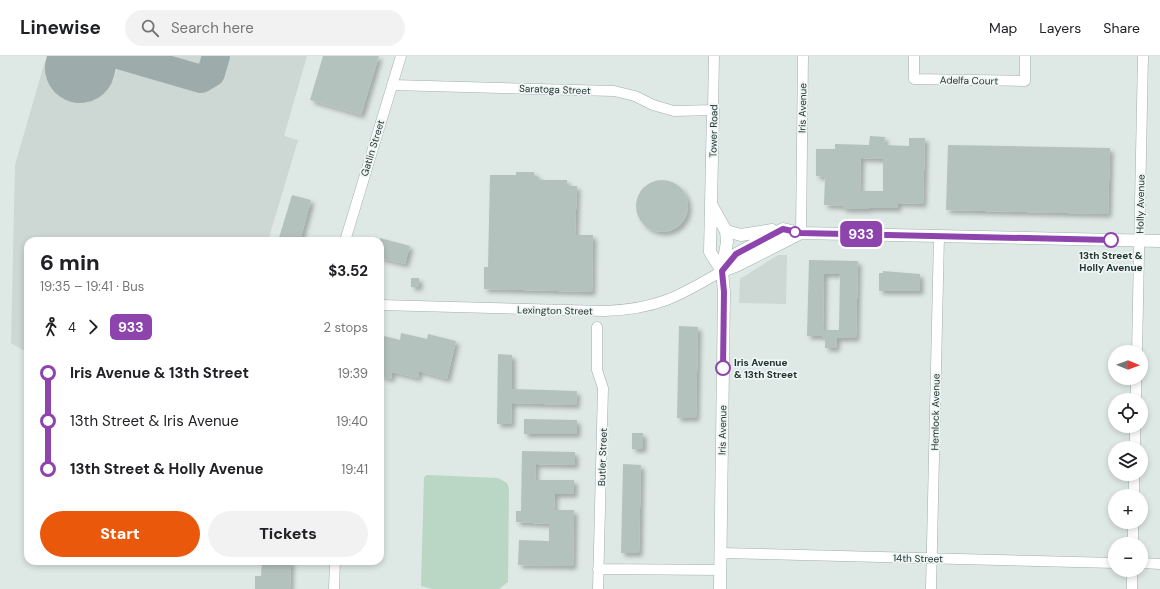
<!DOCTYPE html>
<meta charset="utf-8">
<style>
body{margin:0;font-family:"DM Sans",sans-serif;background:#f2f2f2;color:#202124;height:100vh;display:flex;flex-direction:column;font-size:15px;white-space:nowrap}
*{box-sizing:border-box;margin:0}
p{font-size:13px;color:#757577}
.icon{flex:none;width:22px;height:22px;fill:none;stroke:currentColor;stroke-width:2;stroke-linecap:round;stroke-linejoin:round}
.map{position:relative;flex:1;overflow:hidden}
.details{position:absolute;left:24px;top:181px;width:360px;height:328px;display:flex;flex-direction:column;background:#fff;border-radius:12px;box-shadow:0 2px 6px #0003}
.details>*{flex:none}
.badge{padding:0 8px;border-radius:6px;font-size:14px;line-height:26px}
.needle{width:26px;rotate:91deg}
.fabs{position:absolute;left:1108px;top:289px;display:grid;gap:8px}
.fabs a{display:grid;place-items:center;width:40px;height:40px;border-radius:50%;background:#fff;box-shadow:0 2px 6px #0003;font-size:20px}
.map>.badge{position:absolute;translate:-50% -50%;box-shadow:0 0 0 2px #fff}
.legs{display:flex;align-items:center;gap:6px;height:44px;padding:0 16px;font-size:13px}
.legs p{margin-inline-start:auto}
.headline{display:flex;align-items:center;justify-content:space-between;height:68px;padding:0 16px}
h1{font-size:22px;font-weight:800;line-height:30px}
.action{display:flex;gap:8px;margin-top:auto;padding:8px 16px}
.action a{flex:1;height:46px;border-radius:24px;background:#ea580c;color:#fff;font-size:16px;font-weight:800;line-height:46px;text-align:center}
.action a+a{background:#f2f2f2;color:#202124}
ul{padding:0 16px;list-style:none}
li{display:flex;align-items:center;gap:14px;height:48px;font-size:15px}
li i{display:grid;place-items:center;width:6px;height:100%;margin:0 5px;background:currentColor}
li i::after{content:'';width:10px;height:10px;margin:-5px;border:3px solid;border-radius:50%;background:#fff}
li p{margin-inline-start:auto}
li:first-child i{background:linear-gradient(#0000 50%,currentColor 0)}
li:last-child i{background:linear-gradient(currentColor 50%,#0000 0)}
header{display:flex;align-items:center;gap:24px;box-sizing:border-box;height:56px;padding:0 20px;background:#fff;border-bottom:1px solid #e0e0e0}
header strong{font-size:19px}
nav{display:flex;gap:22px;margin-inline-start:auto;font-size:14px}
.search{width:280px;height:36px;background:#f2f2f2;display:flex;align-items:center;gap:10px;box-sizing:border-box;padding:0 14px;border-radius:22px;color:#757577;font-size:15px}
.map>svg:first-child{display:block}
.built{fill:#cdd7d4}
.green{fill:#bad7c6}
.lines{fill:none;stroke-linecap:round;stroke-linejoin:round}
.taxiway{stroke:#9dacaa;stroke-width:28}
.runway{stroke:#9dacaa;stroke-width:70}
.building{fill:#b4c2be;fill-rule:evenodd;filter:url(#shadow)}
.street-casing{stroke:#a2afac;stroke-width:11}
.secondary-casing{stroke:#9fb2ae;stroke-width:13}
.street{stroke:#fff;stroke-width:10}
.secondary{stroke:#fff;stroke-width:12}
.line-1-casing{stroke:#fff;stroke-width:9}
.line-1{stroke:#8e44ad;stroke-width:6}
.stop-1-dot{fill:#fff;stroke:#8e44ad;stroke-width:2}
.labels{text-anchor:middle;stroke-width:3.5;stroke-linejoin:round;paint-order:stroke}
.street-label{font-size:10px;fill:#223533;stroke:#eef5f3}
.stop-label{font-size:10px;font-weight:bold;fill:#223533;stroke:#eef5f3}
</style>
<header>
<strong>Linewise</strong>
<div class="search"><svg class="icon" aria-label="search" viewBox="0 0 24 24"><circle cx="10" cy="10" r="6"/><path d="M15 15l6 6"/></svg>Search here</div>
<nav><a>Map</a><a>Layers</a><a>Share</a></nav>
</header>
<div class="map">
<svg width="1160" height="533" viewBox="0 0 1160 533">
<defs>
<filter id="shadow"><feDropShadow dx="3.5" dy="3.5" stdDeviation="2" flood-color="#0004"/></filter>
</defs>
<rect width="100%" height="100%" fill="#dee8e5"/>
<path class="built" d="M121,0H307L284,80L298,84L268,185H28V297L11,287L15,109L45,5L113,25Z
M778,199H787L786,248L739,247L740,223Z"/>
<path class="green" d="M427,419L498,422L507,427L509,432L508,526L499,533H432L421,530L424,421Z"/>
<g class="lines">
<path class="taxiway" d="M122,0L201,23L211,17L216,0"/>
<path class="runway" d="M80,12L83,0"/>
</g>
<path class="building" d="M323,0H379L361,59L310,44Z
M870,80L885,81L884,89L909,90V82H925L923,148L898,147V152H869V153H843V150L824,149L825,121L816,120V93H835V88L869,89ZM861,102L883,103V135H860Z
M948,89L1110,92L1108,158L946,154Z
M516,116H534V119L539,121V124H567V130H577L575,179H593L592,236L484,233V211H488L490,119H516Z
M636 150a26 26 0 1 1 52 0a26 26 0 1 1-52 0Z
M292,139L311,144L300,185H278Z
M380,182L410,190L405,208L380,202Z
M809,204L858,205L856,282H837L836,292H825V282L822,280H807ZM824,218H840L839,274H823Z
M883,215L920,218V235H879V217H883Z
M411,222H419V231H411Z
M679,270L698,271L696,362H677Z
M401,277L427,283L428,278L456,285L447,323L419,315L418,322L392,316L391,323L380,320V279L400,284Z
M498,298L512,299V333L577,335L576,349L512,347L511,368H497Z
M524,363L577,364V378H524Z
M632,377H643V393H632Z
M522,395L575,396V409L536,408L535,424H574V438H555L554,454H574L573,510L518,509L519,484L549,485V468L516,466V455H521Z
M623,408L641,409L639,497H621Z
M262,505H291L290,533H255V520H261Z"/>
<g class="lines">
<defs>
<path id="street" d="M914,0V23L1025,25V0
M392,29L614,35L635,40L653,49L674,55L713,54L714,0
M801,177L803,0
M345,185L401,0
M380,249L605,255C657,253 678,241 722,215
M597,271V314L603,332L598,533
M1137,296L1143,0
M1136,344V322
M1135,392V370
M1134,440V418
M1133,488V466
M721,497L1115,507
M1141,507L1160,508
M598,513L721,514
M334,533L335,505
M931,533L939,180
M1132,533V514"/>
<path id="secondary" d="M713,54L710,196L722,215
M712,150L726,175L727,186L722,215L724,236L720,533
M726,175L741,179L772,174
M722,215L736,198L783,173L801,177L1160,185
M723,215L738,209L801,177"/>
</defs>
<use href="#street" class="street-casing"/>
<use href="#secondary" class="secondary-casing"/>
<use href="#street" class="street"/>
<use href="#secondary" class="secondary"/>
</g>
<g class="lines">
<defs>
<path id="line-1" d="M723,312L724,236L722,215L736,198L783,173L801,177L1111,184"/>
</defs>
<use href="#line-1" class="line-1-casing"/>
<use href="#line-1" class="line-1"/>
</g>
<g class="stop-1-dot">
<circle cx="795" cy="176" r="5"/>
<circle cx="1111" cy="184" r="7"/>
<circle cx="723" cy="312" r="7"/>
</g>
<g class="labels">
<g class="street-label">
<text transform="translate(969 24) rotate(1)" y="4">Adelfa Court</text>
<text transform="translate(555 33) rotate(2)" y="4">Saratoga Street</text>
<text transform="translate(802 52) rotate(-89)" y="4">Iris Avenue</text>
<text transform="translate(713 75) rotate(-89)" y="4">Tower Road</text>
<text transform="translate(372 92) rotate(-73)" y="4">Gatlin Street</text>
<text transform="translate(1140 148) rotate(-89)" y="4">Holly Avenue</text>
<text transform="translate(555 254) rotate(1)" y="4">Lexington Street</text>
<text transform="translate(935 356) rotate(-89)" y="4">Hemlock Avenue</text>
<text transform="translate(722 374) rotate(-89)" y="4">Iris Avenue</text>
<text transform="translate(602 401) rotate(-88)" y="4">Butler Street</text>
<text transform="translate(918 502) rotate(1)" y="4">14th Street</text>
</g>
<g class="stop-label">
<text x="1111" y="203">13th Street &amp;<tspan x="1111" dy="12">Holly Avenue</tspan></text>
<text x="734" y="310" text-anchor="start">Iris Avenue<tspan x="734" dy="12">&amp; 13th Street</tspan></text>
</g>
</g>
</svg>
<div class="fabs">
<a><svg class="needle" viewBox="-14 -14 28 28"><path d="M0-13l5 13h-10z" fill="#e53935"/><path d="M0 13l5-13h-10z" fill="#757577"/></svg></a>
<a><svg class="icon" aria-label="locate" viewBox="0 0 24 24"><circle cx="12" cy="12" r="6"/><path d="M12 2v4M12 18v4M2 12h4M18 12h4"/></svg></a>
<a><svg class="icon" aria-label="layers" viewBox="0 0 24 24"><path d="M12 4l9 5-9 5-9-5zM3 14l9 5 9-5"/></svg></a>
<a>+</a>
<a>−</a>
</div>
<b class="badge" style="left:861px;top:178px;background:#8e44ad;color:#fff">933</b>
<section class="details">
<div class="headline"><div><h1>6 min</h1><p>19:35 – 19:41 · Bus</p></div><b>$3.52</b></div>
<div class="legs"><svg class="icon" aria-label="walk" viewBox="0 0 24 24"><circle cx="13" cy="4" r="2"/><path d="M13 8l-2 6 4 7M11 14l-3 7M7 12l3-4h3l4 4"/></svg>4<svg class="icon" aria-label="forward" viewBox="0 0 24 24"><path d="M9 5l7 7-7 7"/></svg><b class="badge" style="background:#8e44ad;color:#fff">933</b><p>2 stops</p></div>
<ul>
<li><i style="color:#8e44ad"></i><b>Iris Avenue &amp; 13th Street</b><p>19:39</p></li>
<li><i style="color:#8e44ad"></i><span>13th Street &amp; Iris Avenue</span><p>19:40</p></li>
<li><i style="color:#8e44ad"></i><b>13th Street &amp; Holly Avenue</b><p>19:41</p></li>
</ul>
<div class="action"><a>Start</a><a>Tickets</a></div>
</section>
</div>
